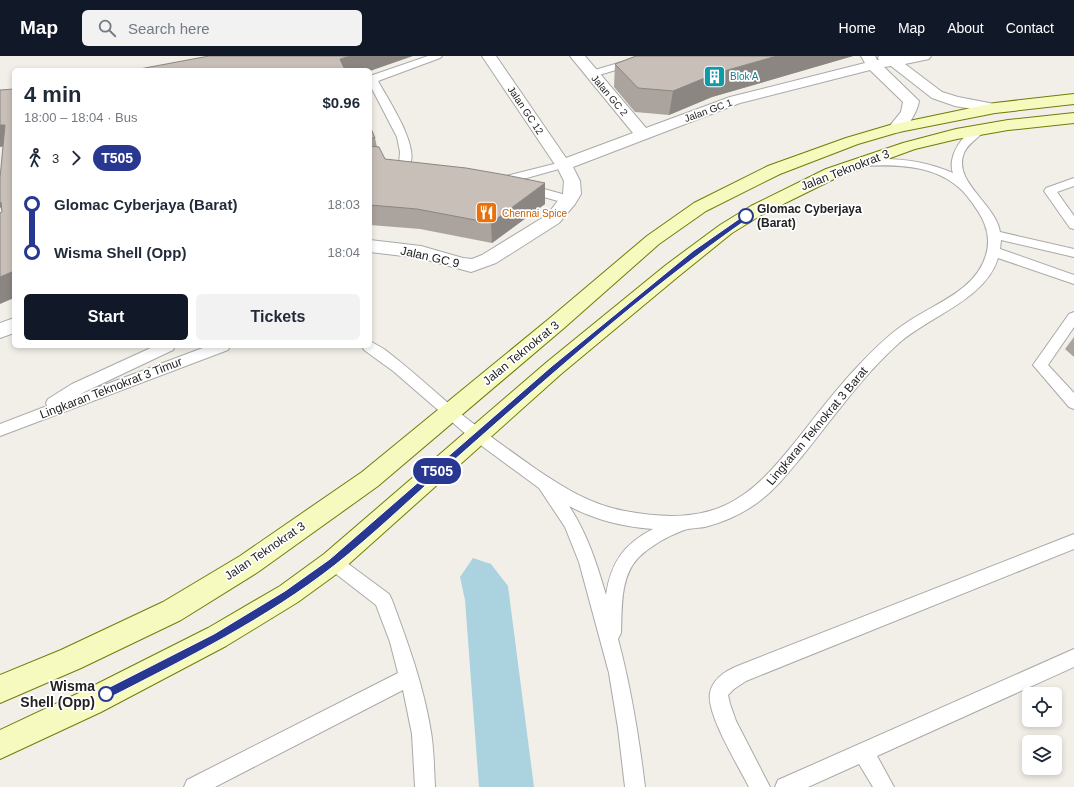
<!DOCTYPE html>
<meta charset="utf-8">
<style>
body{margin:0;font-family:Helvetica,sans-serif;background:#f2f2f3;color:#1f2937;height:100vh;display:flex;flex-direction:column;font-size:15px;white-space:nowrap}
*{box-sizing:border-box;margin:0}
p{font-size:13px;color:#747a83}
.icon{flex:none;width:22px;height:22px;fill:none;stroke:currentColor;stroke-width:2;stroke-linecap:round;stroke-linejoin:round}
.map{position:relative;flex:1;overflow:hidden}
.panel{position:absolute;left:12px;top:12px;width:360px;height:280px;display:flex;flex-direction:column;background:#fff;border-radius:6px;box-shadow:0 2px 6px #0003}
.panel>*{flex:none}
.badge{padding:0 8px;border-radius:13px;font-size:14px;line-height:26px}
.buttons{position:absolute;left:1022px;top:631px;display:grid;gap:8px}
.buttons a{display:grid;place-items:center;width:40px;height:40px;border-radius:6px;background:#fff;box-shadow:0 2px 6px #0003;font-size:20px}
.map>.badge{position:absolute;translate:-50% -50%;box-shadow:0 0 0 2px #fff}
.legs{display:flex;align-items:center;gap:6px;height:44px;padding:0 12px;font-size:13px}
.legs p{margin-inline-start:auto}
.overview{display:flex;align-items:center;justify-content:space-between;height:68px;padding:0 12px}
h1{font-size:22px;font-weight:800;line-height:30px}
.action{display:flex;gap:8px;margin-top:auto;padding:8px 12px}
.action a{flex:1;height:46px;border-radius:6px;background:#111827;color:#fff;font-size:16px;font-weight:800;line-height:46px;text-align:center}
.action a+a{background:#f2f2f3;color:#1f2937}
ul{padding:0 12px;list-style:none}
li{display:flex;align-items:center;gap:14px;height:48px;font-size:15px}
li i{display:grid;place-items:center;width:6px;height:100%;margin:0 5px;background:currentColor}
li i::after{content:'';width:10px;height:10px;margin:-5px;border:3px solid;border-radius:50%;background:#fff}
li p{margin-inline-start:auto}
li:first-child i{background:linear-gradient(#0000 50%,currentColor 0)}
li:last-child i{background:linear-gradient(currentColor 50%,#0000 0)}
header{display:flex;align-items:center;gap:24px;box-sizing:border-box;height:56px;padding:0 20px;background:#111827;color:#fff}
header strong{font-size:19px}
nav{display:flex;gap:22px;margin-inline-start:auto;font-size:14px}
.search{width:280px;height:36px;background:#f2f2f3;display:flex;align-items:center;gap:10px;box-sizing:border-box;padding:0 14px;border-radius:6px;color:#747a83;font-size:15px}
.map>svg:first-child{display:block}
.water{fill:#aad3df}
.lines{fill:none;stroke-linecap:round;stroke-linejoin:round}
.lane-casing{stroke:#a9a9a9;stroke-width:2}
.street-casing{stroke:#a9a9a9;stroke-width:2}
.secondary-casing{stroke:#707d05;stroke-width:2}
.lane{fill:#fff;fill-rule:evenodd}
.street{fill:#fff;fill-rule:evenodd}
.secondary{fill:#f7fabf;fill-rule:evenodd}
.wall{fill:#aba49e}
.shaded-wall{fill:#8b8681}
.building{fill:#c7bfb8;stroke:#8b8681}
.line-1{fill:#283890;stroke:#fff}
.stop-1-dot{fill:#fff;stroke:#283890;stroke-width:2}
.labels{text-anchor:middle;stroke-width:3.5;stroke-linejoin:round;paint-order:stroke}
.far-culture-label{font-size:10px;fill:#0d838f;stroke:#fff;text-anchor:start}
.far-street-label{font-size:10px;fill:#222;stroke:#fff}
.far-food-label{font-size:10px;fill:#c56008;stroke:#fff;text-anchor:start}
.street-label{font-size:12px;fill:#222;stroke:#fff}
.stop-label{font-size:12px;font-weight:bold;fill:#222;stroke:#fff;text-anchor:start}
.near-stop-label{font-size:14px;font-weight:bold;fill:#222;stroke:#fff;text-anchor:end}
</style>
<header>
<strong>Map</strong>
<div class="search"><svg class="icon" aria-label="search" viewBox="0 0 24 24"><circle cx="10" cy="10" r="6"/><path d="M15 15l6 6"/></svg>Search here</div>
<nav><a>Home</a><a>Map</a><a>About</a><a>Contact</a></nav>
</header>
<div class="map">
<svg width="1074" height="731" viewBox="0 0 1074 731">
<rect width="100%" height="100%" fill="#f2efe9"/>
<path class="water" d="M473,502L491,508L508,530L534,731H479L465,544L460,521Z"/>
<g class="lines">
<defs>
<path id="lane" d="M428,0H442L440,2L378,25C387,42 421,92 409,110H401L399,108L400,96L397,81L370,29V20Z
M642,0H657L655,2L596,20H588L587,18L588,16Z
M980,71L985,74C979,82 968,87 964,97C952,126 996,148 1000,176L1074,193V201L1001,184L1000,193L1074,219V228L998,202C986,243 930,260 899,287C862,320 834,361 803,399C789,416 775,434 757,447C742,458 724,466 705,471C699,472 691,472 684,474C668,480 650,490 638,502C620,521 622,552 621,577L618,583C631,632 639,681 645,731H625L618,672L609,617L579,506L565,471L539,432L467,379L393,315L364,294L362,290H370V285L384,293C409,312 432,333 456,354C482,375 509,394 536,413C564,432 591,449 625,455C662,462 702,464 735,444C756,432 772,414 787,396C811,367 833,336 859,309C874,293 890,277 909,265C936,247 976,234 986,199C993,175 981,158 967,140C942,109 898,108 862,110L858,109L856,107L858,105L862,104C894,101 923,104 953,117C947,101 963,75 980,71ZM569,450C595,464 624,471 653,473C624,488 611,506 606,539C597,508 587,477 569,450Z
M562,106L566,107L568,109L566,111L498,130L494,129L492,126L494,123Z
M1074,122V130L1057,136L1074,160V173L1070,172L1044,135L1046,132Z
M526,128L573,141L575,144L573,147L569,148L522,135L520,132L522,129Z
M1074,256V271L1048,309L1074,337V353L1069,351L1033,309L1069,258Z
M155,290H175L173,294L78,339L208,290H230L228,294L0,380V368L47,350L46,347L48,343L72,328Z
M1074,478V493L746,625L734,633L728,639L730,648L736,665L770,731H749C739,711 706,658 710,637C713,622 727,614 740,609Z
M333,498L339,501L389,538L392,544C408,587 424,631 431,676C434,694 434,713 435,731H415L412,678L403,634L215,731H184L187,724L398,617L390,586L376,549L327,511L324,506L327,501Z
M1074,593V611L877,700L894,731H873L859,708L808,731H775L778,724Z"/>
<path id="street" d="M482,0H496L566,102L633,77L570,0H585L646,72L730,41L865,7L861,0H875L877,4H879L878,2L879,0H931L929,3L905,8L942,36L958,41L1000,49L1003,52L1000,55L995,57L955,50L932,42L891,10L884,11L919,45C918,54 908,72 900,76C897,77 894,76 890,75L888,72L901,56L903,46L870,14L740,47L573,111L580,125L581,138L575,148L559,167L496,207L471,216L420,202L370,196V184L421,190L463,202L472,203L482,199L547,159L563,138L564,125L558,113Z
M14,262V277L0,282V267Z"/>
<path id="secondary" d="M1074,38V48L995,57L899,76L858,88L780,118L706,155L659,188L564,272L378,430L258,516L181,564L81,612L0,647V619L61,594L163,546L240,500L362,416L550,262L647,180L694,147L768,110L846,82L890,69L995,47Z
M1074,57V67L1008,74L957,83L915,93L838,121L763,158L732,177L680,219L561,318L342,514L298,546L226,590L101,656L0,703V674L81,636L208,572L280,530L324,498L547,306L666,209L720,169L751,150L826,113L903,87L956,73L1008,64Z"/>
</defs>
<use href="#lane" class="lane-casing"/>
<use href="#street" class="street-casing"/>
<use href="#secondary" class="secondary-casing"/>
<use href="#lane" class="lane"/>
<use href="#street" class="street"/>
<use href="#secondary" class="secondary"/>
</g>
<path class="wall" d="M636,0H853L712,41L669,59L635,56L614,31L615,8Z
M370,70L375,82L377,91L385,103L545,148L492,187L420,173L370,169Z
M1074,281V301L1065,293Z"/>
<path class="shaded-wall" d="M351,0H413L370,15V14H342L340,3Z
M777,0H853L712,41L669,59L673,35L717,17Z
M0,69H5L14,89L0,91Z
M545,127V148L492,187L491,167Z
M1,146L11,168L0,151V147Z
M14,215V242L0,248V221Z"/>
<path class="building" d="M209,0H351L340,3L345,14H134Z
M636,0H777L717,17L673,35L638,32L615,8Z
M14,33V215L0,221V157L2,156L1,146L0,147V122L5,69H0V34Z
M370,70L375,82H370Z
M370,90L379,91L385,103L466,112L506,119L545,127L491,167L417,153L370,149Z"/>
<path class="line-1" d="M746,158L749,160V162C641,237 543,326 444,413C408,445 373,479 335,509C266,563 187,602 109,642L106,643L102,642L101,638L102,635L214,578L285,535L330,503L552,310L693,195Z"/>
<defs>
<symbol id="building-square" viewBox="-11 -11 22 22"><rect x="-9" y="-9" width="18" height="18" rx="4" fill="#0f9aa8" stroke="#fff"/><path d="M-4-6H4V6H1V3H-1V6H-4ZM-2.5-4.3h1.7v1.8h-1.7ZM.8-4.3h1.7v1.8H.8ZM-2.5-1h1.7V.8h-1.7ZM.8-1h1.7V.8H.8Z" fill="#fff"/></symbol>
<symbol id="restaurant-square" viewBox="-11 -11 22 22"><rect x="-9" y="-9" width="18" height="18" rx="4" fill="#e8710a" stroke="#fff"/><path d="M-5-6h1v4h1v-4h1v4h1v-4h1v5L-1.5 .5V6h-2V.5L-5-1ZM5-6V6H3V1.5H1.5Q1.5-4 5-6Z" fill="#fff"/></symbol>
</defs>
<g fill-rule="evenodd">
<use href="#building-square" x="702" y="8" width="25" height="25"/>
<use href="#restaurant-square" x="474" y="144" width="25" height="25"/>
</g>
<g class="stop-1-dot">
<circle cx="746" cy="160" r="7"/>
<circle cx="106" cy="638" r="7"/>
</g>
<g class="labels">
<g class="far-culture-label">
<text x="730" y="24">Blok A</text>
</g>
<g class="far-street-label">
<text transform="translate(610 39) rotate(50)" y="4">Jalan GC 2</text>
<text transform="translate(526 54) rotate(56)" y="4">Jalan GC 12</text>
<text transform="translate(708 54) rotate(-20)" y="4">Jalan GC 1</text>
</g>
<g class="far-food-label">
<text x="502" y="161">Chennai Spice</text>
</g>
<g class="street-label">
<text transform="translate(845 114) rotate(-21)" y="4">Jalan Teknokrat 3</text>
<text transform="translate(430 201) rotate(13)" y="4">Jalan GC 9</text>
<text transform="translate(521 297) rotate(-39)" y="4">Jalan Teknokrat 3</text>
<text transform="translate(111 332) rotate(-21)" y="4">Lingkaran Teknokrat 3 Timur</text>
<text transform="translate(817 370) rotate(-50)" y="4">Lingkaran Teknokrat 3 Barat</text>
<text transform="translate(265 495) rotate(-34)" y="4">Jalan Teknokrat 3</text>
</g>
<g class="stop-label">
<text x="757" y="157">Glomac Cyberjaya<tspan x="757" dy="14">(Barat)</tspan></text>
</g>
<g class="near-stop-label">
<text x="95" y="635">Wisma<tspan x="95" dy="16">Shell (Opp)</tspan></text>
</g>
</g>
</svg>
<div class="buttons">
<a><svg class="icon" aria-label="locate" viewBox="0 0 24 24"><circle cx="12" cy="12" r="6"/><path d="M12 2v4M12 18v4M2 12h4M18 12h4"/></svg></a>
<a><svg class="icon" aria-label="layers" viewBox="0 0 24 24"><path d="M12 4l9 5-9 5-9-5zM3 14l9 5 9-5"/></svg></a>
</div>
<b class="badge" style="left:437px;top:415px;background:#283890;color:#fff">T505</b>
<section class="panel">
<div class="overview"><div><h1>4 min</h1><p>18:00 – 18:04 · Bus</p></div><b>$0.96</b></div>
<div class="legs"><svg class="icon" aria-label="walk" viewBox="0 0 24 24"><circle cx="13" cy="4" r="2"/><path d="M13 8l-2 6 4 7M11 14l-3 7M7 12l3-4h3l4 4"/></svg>3<svg class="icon" aria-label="forward" viewBox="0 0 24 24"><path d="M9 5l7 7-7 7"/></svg><b class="badge" style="background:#283890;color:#fff">T505</b></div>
<ul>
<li><i style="color:#283890"></i><b>Glomac Cyberjaya (Barat)</b><p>18:03</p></li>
<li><i style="color:#283890"></i><b>Wisma Shell (Opp)</b><p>18:04</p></li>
</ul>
<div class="action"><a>Start</a><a>Tickets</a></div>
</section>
</div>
